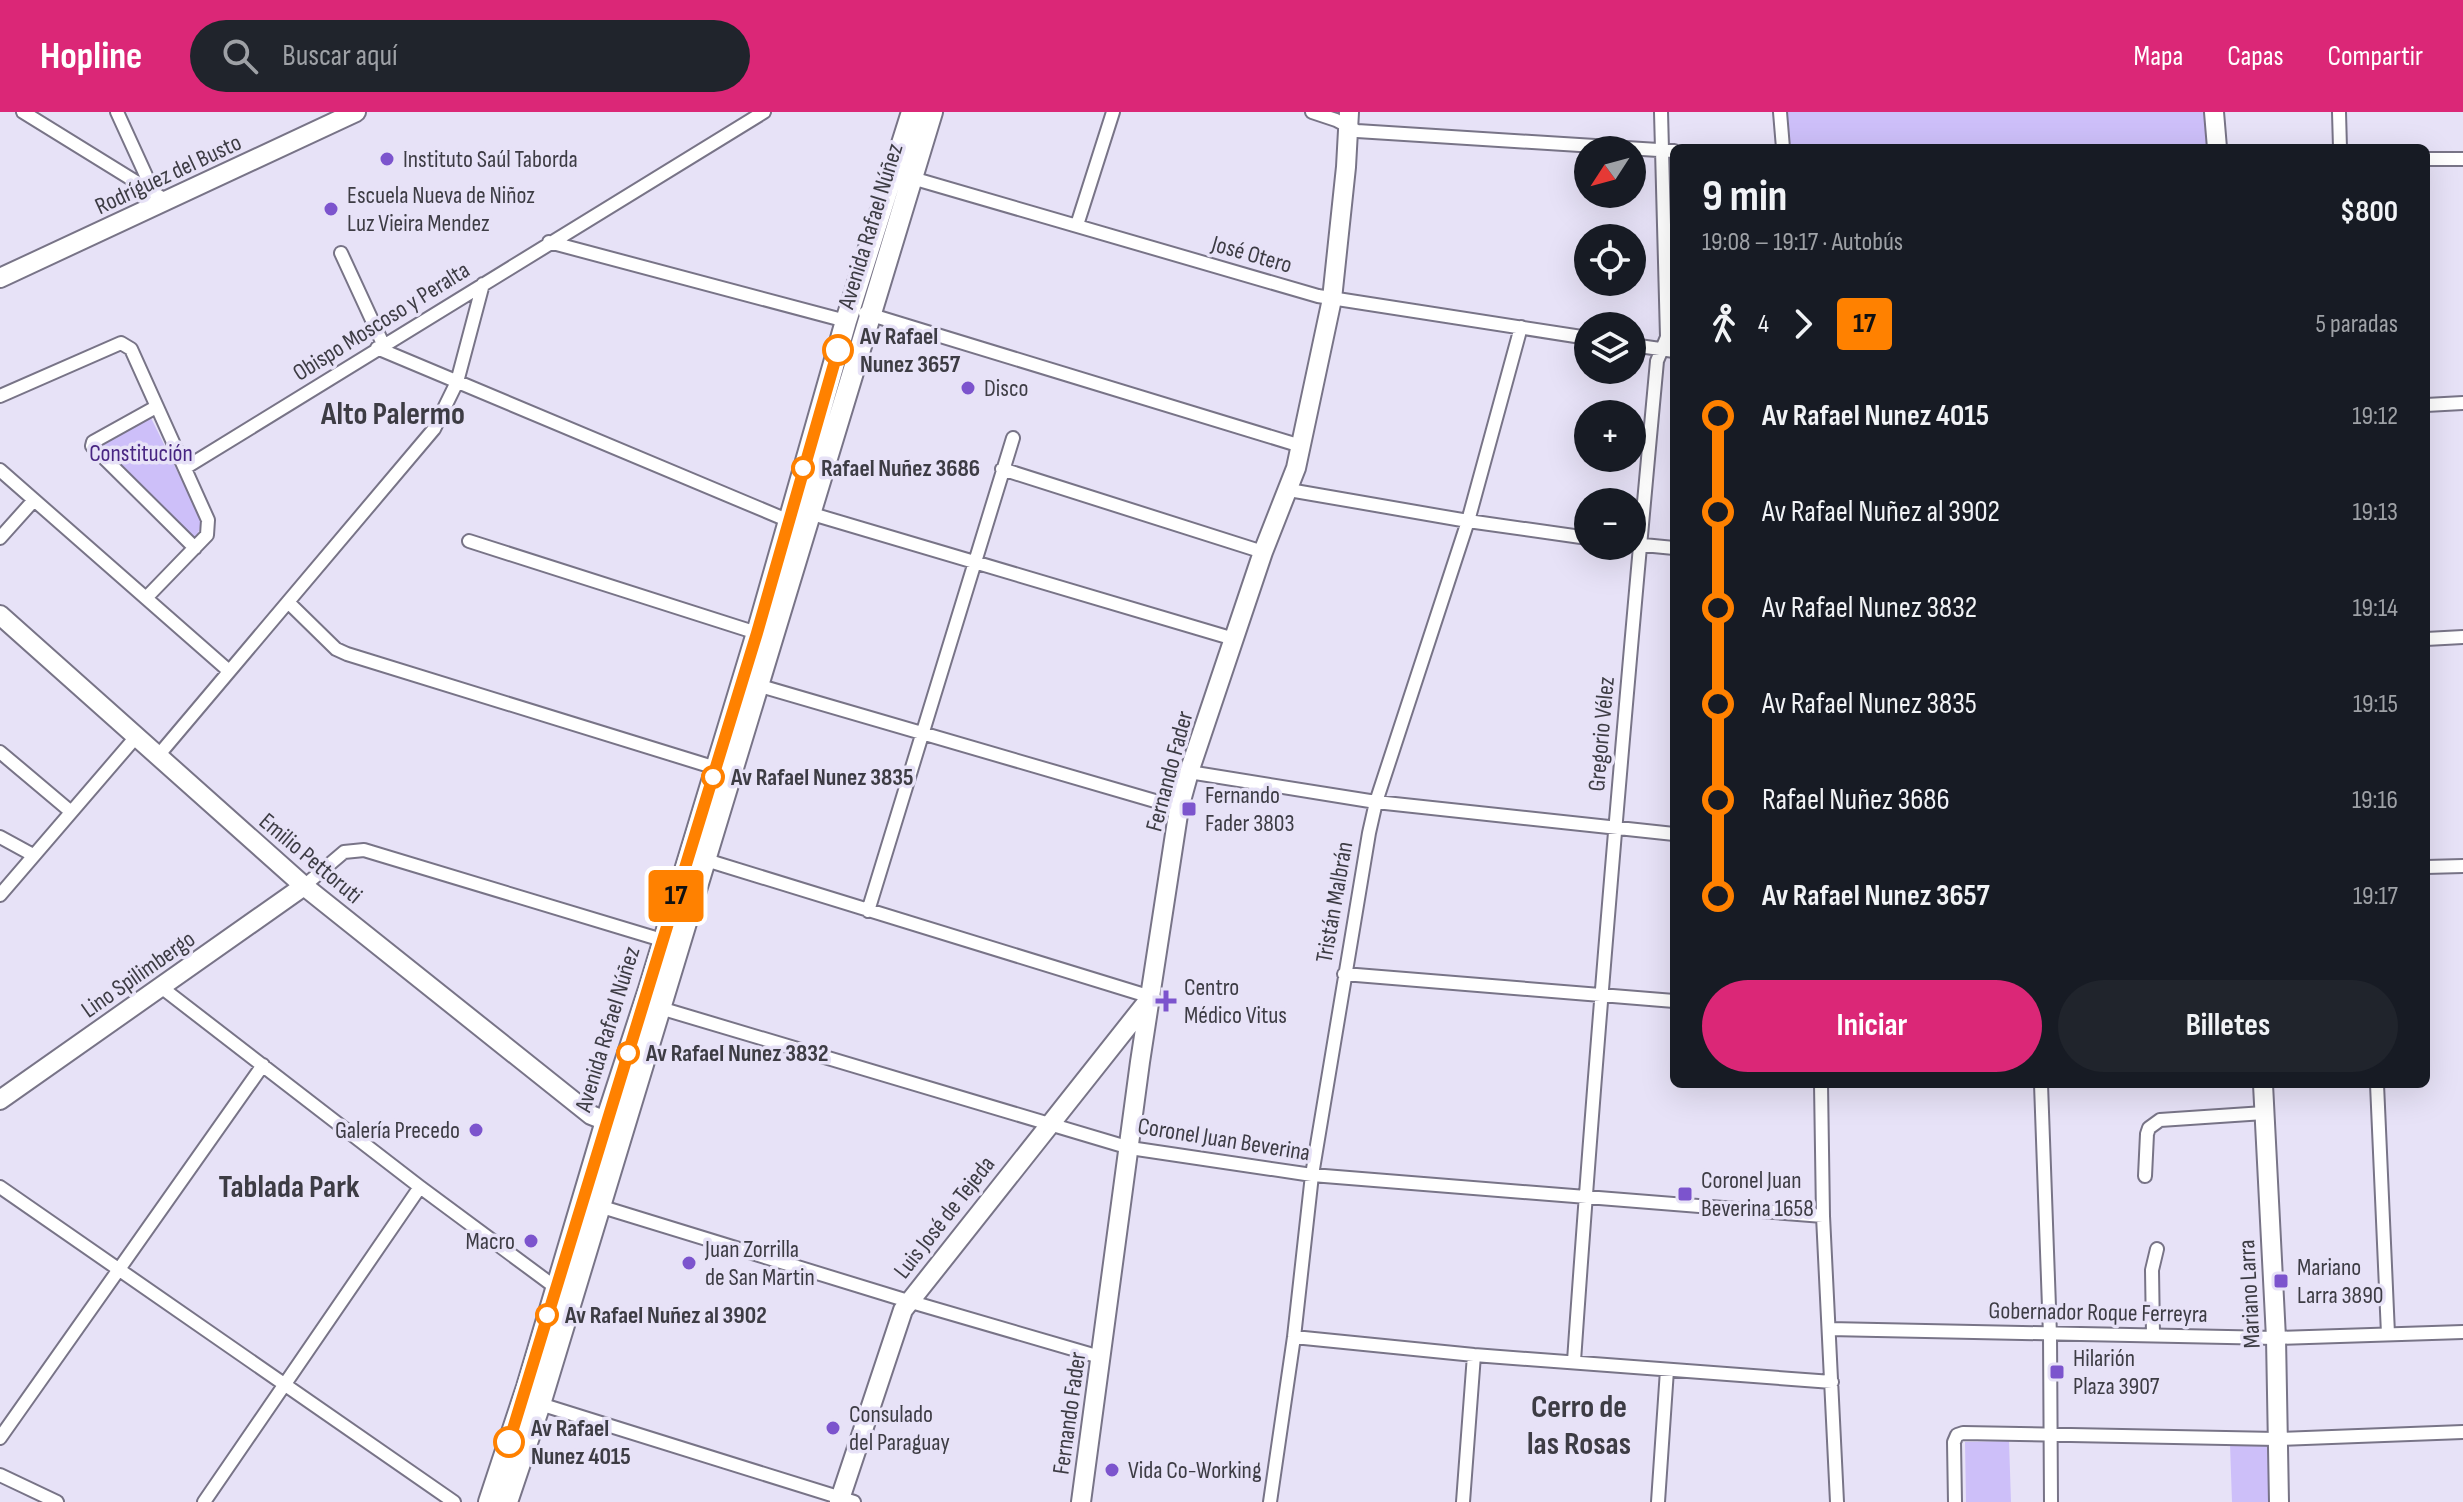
<!DOCTYPE html>
<html lang="es">
<meta charset="utf-8">
<style>
body{margin:0;font-family:"Sofia Sans Condensed",sans-serif;background:#20242c;color:#f1f3f6;height:100vh;display:flex;flex-direction:column;font-size:30px;white-space:nowrap}
*{box-sizing:border-box;margin:0}
p{font-size:26px;color:#9ea1a6}
.icon{flex:none;width:44px;height:44px;fill:none;stroke:currentColor;stroke-width:2;stroke-linecap:round;stroke-linejoin:round}
.map{position:relative;flex:1;overflow:hidden}
.details{position:absolute;left:1670px;top:32px;width:760px;height:944px;display:flex;flex-direction:column;background:#171b24;border-radius:12px;box-shadow:0 8px 32px #0002}
.details>*{flex:none}
.badge{padding:0 16px;border-radius:6px;font-size:28px;line-height:52px}
.needle{width:52px;rotate:234deg}
.buttons{position:absolute;left:1574px;top:24px;display:grid;gap:16px}
.buttons a{display:grid;place-items:center;width:72px;height:72px;border-radius:50%;background:#171b24;box-shadow:0 8px 32px #0002;font-size:40px}
.map>.badge{position:absolute;translate:-50% -50%;box-shadow:0 0 0 4px #fff}
.legs{display:flex;align-items:center;gap:12px;height:88px;padding:0 32px;font-size:26px}
.legs p{margin-inline-start:auto}
.headline{display:flex;align-items:center;justify-content:space-between;height:136px;padding:0 32px}
h1{font-size:44px;font-weight:700;line-height:60px}
.action{display:flex;gap:16px;margin-top:auto;padding:16px 32px}
.action a{flex:1;height:92px;border-radius:48px;background:#db2777;color:#fff;font-size:32px;font-weight:700;line-height:92px;text-align:center}
.action a+a{background:#20242c;color:#f1f3f6}
ul{padding:0 32px;list-style:none}
li{display:flex;align-items:center;gap:28px;height:96px;font-size:30px}
li i{display:grid;place-items:center;width:12px;height:100%;margin:0 10px;background:currentColor}
li i::after{content:'';width:20px;height:20px;margin:-10px;border:6px solid;border-radius:50%;background:#171b24}
li p{margin-inline-start:auto}
li:first-child i{background:linear-gradient(#0000 50%,currentColor 0)}
li:last-child i{background:linear-gradient(currentColor 50%,#0000 0)}
header{display:flex;align-items:center;gap:48px;box-sizing:border-box;height:112px;padding:0 40px;background:#db2777;color:#fff}
header strong{font-size:38px}
nav{display:flex;gap:44px;margin-inline-start:auto;font-size:28px}
.search{width:560px;height:72px;background:#20242c;display:flex;align-items:center;gap:20px;box-sizing:border-box;padding:0 28px;border-radius:44px;color:#9ea1a6;font-size:30px}
.map>svg:first-child{display:block}
.green{fill:#cdbff9}
.lines{fill:none;stroke-linecap:round;stroke-linejoin:round}
.street-casing{stroke:#787487;stroke-width:16}
.secondary-casing{stroke:#787487;stroke-width:22}
.primary-casing{stroke:#787487;stroke-width:24}
.street{stroke:#fff;stroke-width:12}
.secondary{stroke:#fff;stroke-width:18}
.primary{stroke:#fff;stroke-width:20}
.line-1-casing{stroke:#fff;stroke-width:18}
.line-1{stroke:#ff8100;stroke-width:12}
.poi-dot{fill:#7c54cd;stroke:#e7e2f7;stroke-width:3}
.stop-1-dot{fill:#fff;stroke:#ff8100;stroke-width:4}
.labels{text-anchor:middle;stroke-width:7;stroke-linejoin:round;paint-order:stroke}
.poi-label{font-size:24px;fill:#3d3c44;stroke:#e7e2f7;text-anchor:start}
.street-label{font-size:24px;fill:#3d3c44;stroke:#e7e2f7}
.stop-label{font-size:24px;font-weight:bold;fill:#3d3c44;stroke:#e7e2f7;text-anchor:start}
.park-label{font-size:24px;fill:#482582;stroke:#e7e2f7}
.district-label{font-size:32px;font-weight:bold;fill:#3d3c44;stroke:#e7e2f7}
</style>
<header>
<strong>Hopline</strong>
<div class="search"><svg class="icon" aria-label="search" viewBox="0 0 24 24"><circle cx="10" cy="10" r="6"/><path d="M15 15l6 6"/></svg>Buscar aquí</div>
<nav><a>Mapa</a><a>Capas</a><a>Compartir</a></nav>
</header>
<div class="map">
<svg width="2463" height="1390" viewBox="0 0 2463 1390">
<rect width="100%" height="100%" fill="#e7e2f7"/>
<path class="green" d="M1780,0H2214L2217,36H1783Z
M149,302L202,409L195,431L98,333Z
M2009,1329L2011,1390H1966L1965,1330Z
M2270,1331L2272,1390H2232L2230,1332Z"/>
<g class="lines">
<defs>
<path id="street" d="M23,0L167,89
M117,0L154,81
M1312,0L1336,8L1357,19L1674,39
M1780,0L1783,36
M2339,0L2340,36
M2426,47H2463
M912,66L1318,184L1588,226
M1077,113L1113,0
M549,130L846,209
M341,141L383,232
M865,201L1301,334
M1632,233L1674,239
M377,236L787,408
M0,284L121,231L131,237L208,408L207,423L146,486
M2426,293L2463,291
M156,295L93,330L92,334L195,436
M185,356L764,0
M1002,357L1263,440
M0,358L229,559
M1289,378L1468,409L1588,426
M809,401L1234,527
M0,426L34,388
M469,429L757,521
M1633,432L1674,436
M289,491L336,537L347,542L716,656
M2426,527L2463,525
M757,573L1179,696
M0,640L70,699
M157,645L434,317L457,270L483,172
M1189,660L1376,690L1674,722
M0,725L33,743
M706,748L1151,885
M2426,755L2463,754
M304,774L344,740L364,738L662,828
M0,783L135,626
M868,799L1013,326
M1344,862L1674,889
M161,875L420,1075L555,1175
M656,892L660,896L1130,1036L1312,1063L1823,1104
M1821,972L1823,1104L1837,1390
M2041,972L2050,1223L2051,1390
M2377,972L2388,1222
M2145,1064L2147,1022L2149,1016L2160,1008L2264,1001
M0,1075L454,1390
M599,1094L908,1189L1100,1245
M1829,1217L2276,1226L2463,1220
M2153,1222L2152,1158L2157,1137
M1294,1225L1474,1243L1832,1270
M1574,1249C1597,915 1626,582 1657,249L1667,225L1661,0
M540,1292L854,1390
M0,1326L263,953
M0,1363L57,1390
M204,1390L420,1075
M1270,1390L1294,1225L1312,1063L1369,721L1376,690L1468,409L1521,215
M1463,1390L1474,1243
M1658,1390L1667,1258
M1955,1390L1954,1330L1957,1323L1963,1321L2277,1327L2463,1320"/>
<path id="secondary" d="M2214,0L2217,36
M0,166L356,0
M0,503L304,774L591,1003L606,1009L621,1007
M2263,972L2276,1226L2279,1390
M0,988L304,774
M839,1390L903,1198L1151,885
M1081,1390L1140,950L1179,696L1189,660L1263,440L1296,356L1332,187L1346,55L1349,0"/>
<path id="primary" d="M489,1390L527,1275L606,1009L649,877L757,521L846,209L912,0
M507,1390L540,1292L932,0"/>
</defs>
<use href="#street" class="street-casing"/>
<use href="#secondary" class="secondary-casing"/>
<use href="#primary" class="primary-casing"/>
<use href="#street" class="street"/>
<use href="#secondary" class="secondary"/>
<use href="#primary" class="primary"/>
</g>
<g class="lines">
<defs>
<path id="line-1" d="M509,1330L757,521L838,238"/>
</defs>
<use href="#line-1" class="line-1-casing"/>
<use href="#line-1" class="line-1"/>
</g>
<g class="poi-dot">
<circle cx="387" cy="47" r="8"/>
<circle cx="331" cy="97" r="8"/>
<circle cx="968" cy="276" r="8"/>
<rect x="1181" y="689" width="16" height="16" rx="4"/>
<path d="M1162 877h8v8h8v8h-8v8h-8v-8h-8v-8h8z"/>
<circle cx="476" cy="1018" r="8"/>
<rect x="1677" y="1074" width="16" height="16" rx="4"/>
<circle cx="531" cy="1129" r="8"/>
<circle cx="689" cy="1151" r="8"/>
<rect x="2273" y="1161" width="16" height="16" rx="4"/>
<rect x="2049" y="1252" width="16" height="16" rx="4"/>
<circle cx="833" cy="1316" r="8"/>
<circle cx="1112" cy="1358" r="8"/>
</g>
<g class="stop-1-dot">
<circle cx="838" cy="238" r="14"/>
<circle cx="803" cy="356" r="10"/>
<circle cx="713" cy="665" r="10"/>
<circle cx="628" cy="941" r="10"/>
<circle cx="547" cy="1203" r="10"/>
<circle cx="509" cy="1330" r="14"/>
</g>
<g class="labels">
<g class="poi-label">
<text x="403" y="55">Instituto Saúl Taborda</text>
<text x="347" y="91">Escuela Nueva de Niñoz<tspan x="347" dy="28">Luz Vieira Mendez</tspan></text>
<text x="984" y="284">Disco</text>
<text x="1205" y="691">Fernando<tspan x="1205" dy="28">Fader 3803</tspan></text>
<text x="1184" y="883">Centro<tspan x="1184" dy="28">Médico Vitus</tspan></text>
<text x="460" y="1026" text-anchor="end">Galería Precedo</text>
<text x="1701" y="1076">Coronel Juan<tspan x="1701" dy="28">Beverina 1658</tspan></text>
<text x="515" y="1137" text-anchor="end">Macro</text>
<text x="705" y="1145">Juan Zorrilla<tspan x="705" dy="28">de San Martin</tspan></text>
<text x="2297" y="1163">Mariano<tspan x="2297" dy="28">Larra 3890</tspan></text>
<text x="2073" y="1254">Hilarión<tspan x="2073" dy="28">Plaza 3907</tspan></text>
<text x="849" y="1310">Consulado<tspan x="849" dy="28">del Paraguay</tspan></text>
<text x="1128" y="1366">Vida Co-Working</text>
</g>
<g class="street-label">
<text transform="translate(168 62) rotate(-25)" y="8">Rodríguez del Busto</text>
<text transform="translate(870 114) rotate(-73)" y="8">Avenida Rafael Núñez</text>
<text transform="translate(1252 142) rotate(16)" y="8">José Otero</text>
<text transform="translate(381 209) rotate(-32)" y="8">Obispo Moscoso y Peralta</text>
<text transform="translate(1601 622) rotate(-85)" y="8">Gregorio Vélez</text>
<text transform="translate(1169 659) rotate(-75)" y="8">Fernando Fader</text>
<text transform="translate(311 746) rotate(40)" y="8">Emilio Pettoruti</text>
<text transform="translate(1334 790) rotate(-80)" y="8">Tristán Malbrán</text>
<text transform="translate(138 862) rotate(-35)" y="8">Lino Spilimbergo</text>
<text transform="translate(607 917) rotate(-73)" y="8">Avenida Rafael Núñez</text>
<text transform="translate(1224 1027) rotate(9)" y="8">Coronel Juan Beverina</text>
<text transform="translate(944 1105) rotate(-52)" y="8">Luis José de Tejeda</text>
<text transform="translate(2249 1182) rotate(-93)" y="8">Mariano Larra</text>
<text transform="translate(2098 1200) rotate(1)" y="8">Gobernador Roque Ferreyra</text>
<text transform="translate(1069 1301) rotate(-82)" y="8">Fernando Fader</text>
</g>
<g class="stop-label">
<text x="860" y="232">Av Rafael<tspan x="860" dy="28">Nunez 3657</tspan></text>
<text x="821" y="364">Rafael Nuñez 3686</text>
<text x="731" y="673">Av Rafael Nunez 3835</text>
<text x="646" y="949">Av Rafael Nunez 3832</text>
<text x="565" y="1211">Av Rafael Nuñez al 3902</text>
<text x="531" y="1324">Av Rafael<tspan x="531" dy="28">Nunez 4015</tspan></text>
</g>
<g class="park-label">
<text x="141" y="349">Constitución</text>
</g>
<g class="district-label">
<text x="393" y="312">Alto Palermo</text>
<text x="289" y="1085">Tablada Park</text>
<text x="1579" y="1305">Cerro de<tspan x="1579" dy="37">las Rosas</tspan></text>
</g>
</g>
</svg>
<div class="buttons">
<a><svg class="needle" viewBox="-14 -14 28 28"><path d="M0-13l5 13h-10z" fill="#e53935"/><path d="M0 13l5-13h-10z" fill="#9ea1a6"/></svg></a>
<a><svg class="icon" aria-label="locate" viewBox="0 0 24 24"><circle cx="12" cy="12" r="6"/><path d="M12 2v4M12 18v4M2 12h4M18 12h4"/></svg></a>
<a><svg class="icon" aria-label="layers" viewBox="0 0 24 24"><path d="M12 4l9 5-9 5-9-5zM3 14l9 5 9-5"/></svg></a>
<a>+</a>
<a>−</a>
</div>
<b class="badge" style="left:676px;top:784px;background:#ff8100;color:#111">17</b>
<section class="details">
<div class="headline"><div><h1>9 min</h1><p>19:08 – 19:17 · Autobús</p></div><b>$800</b></div>
<div class="legs"><svg class="icon" aria-label="walk" viewBox="0 0 24 24"><circle cx="13" cy="4" r="2"/><path d="M13 8l-2 6 4 7M11 14l-3 7M7 12l3-4h3l4 4"/></svg>4<svg class="icon" aria-label="forward" viewBox="0 0 24 24"><path d="M9 5l7 7-7 7"/></svg><b class="badge" style="background:#ff8100;color:#111">17</b><p>5 paradas</p></div>
<ul>
<li><i style="color:#ff8100"></i><b>Av Rafael Nunez 4015</b><p>19:12</p></li>
<li><i style="color:#ff8100"></i><span>Av Rafael Nuñez al 3902</span><p>19:13</p></li>
<li><i style="color:#ff8100"></i><span>Av Rafael Nunez 3832</span><p>19:14</p></li>
<li><i style="color:#ff8100"></i><span>Av Rafael Nunez 3835</span><p>19:15</p></li>
<li><i style="color:#ff8100"></i><span>Rafael Nuñez 3686</span><p>19:16</p></li>
<li><i style="color:#ff8100"></i><b>Av Rafael Nunez 3657</b><p>19:17</p></li>
</ul>
<div class="action"><a>Iniciar</a><a>Billetes</a></div>
</section>
</div>
